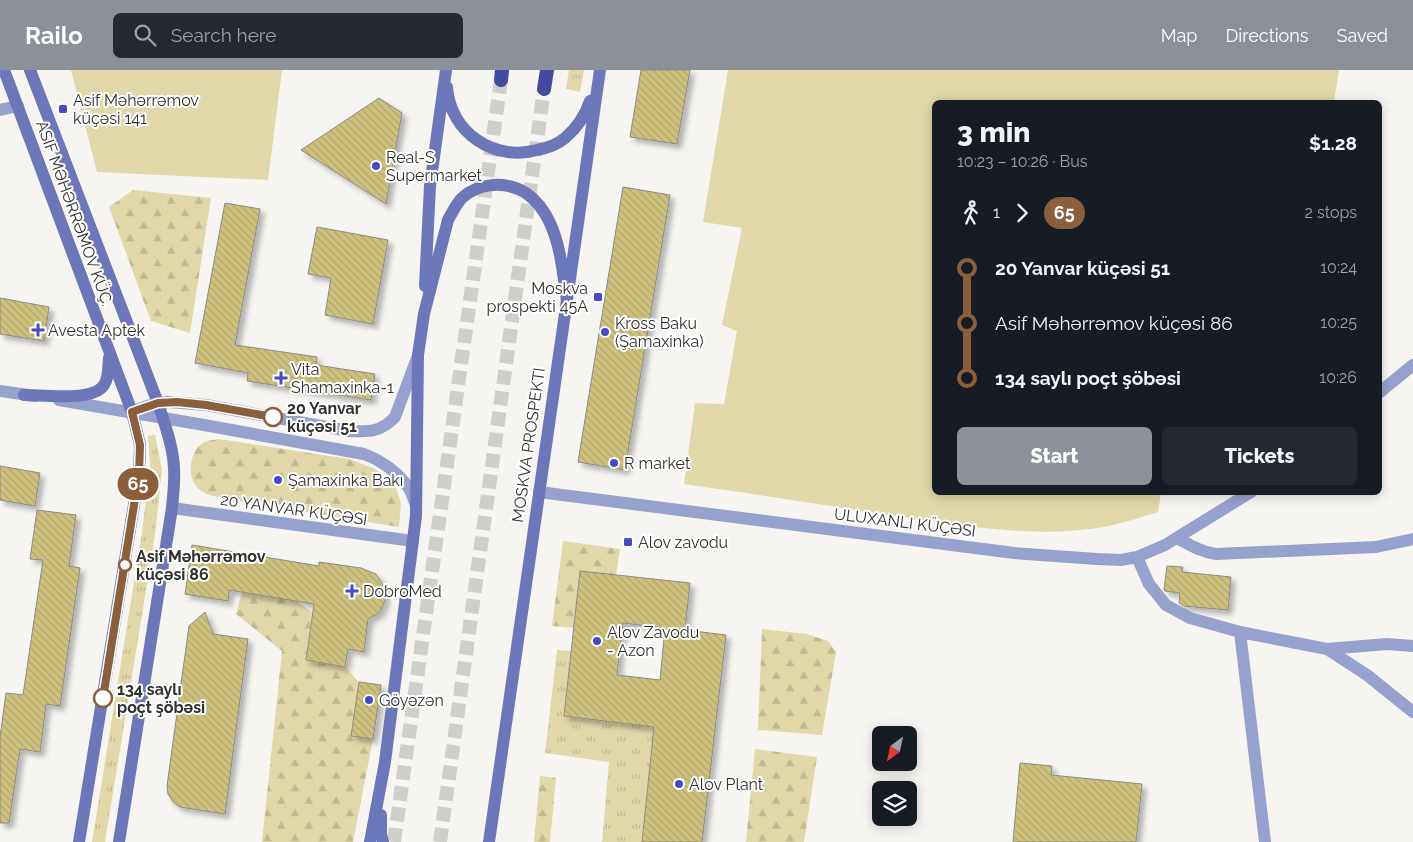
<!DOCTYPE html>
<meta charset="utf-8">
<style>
body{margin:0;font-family:Raleway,sans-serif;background:#242831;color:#f1f3f6;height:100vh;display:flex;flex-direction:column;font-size:19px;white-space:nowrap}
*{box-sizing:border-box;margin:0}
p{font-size:16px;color:#9ea1a6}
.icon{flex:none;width:28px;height:28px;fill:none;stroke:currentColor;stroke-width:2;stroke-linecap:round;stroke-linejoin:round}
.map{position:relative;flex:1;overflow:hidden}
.drawer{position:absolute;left:932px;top:30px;width:450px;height:395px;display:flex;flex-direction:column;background:#171b24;border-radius:8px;box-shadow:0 2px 12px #0003}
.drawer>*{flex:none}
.badge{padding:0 10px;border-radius:16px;font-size:18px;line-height:32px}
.needle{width:32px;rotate:213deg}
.tools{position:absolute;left:872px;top:656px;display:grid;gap:10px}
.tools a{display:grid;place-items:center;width:45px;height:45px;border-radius:8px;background:#171b24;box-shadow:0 2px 12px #0003;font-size:25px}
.map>.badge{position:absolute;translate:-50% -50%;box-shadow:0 0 0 2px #fff}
.legs{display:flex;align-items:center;gap:8px;height:55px;padding:0 25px;font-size:16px}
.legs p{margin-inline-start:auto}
.summary{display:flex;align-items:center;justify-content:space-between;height:85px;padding:0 25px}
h1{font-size:28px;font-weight:800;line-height:38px}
.action{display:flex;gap:10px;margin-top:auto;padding:10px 25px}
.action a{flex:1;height:58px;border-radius:8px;background:#8c9099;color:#fff;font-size:20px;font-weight:800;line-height:58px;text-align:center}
.action a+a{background:#242831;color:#f1f3f6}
ul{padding:0 25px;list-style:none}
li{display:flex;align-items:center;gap:18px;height:55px;font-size:19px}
li i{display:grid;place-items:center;width:8px;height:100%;margin:0 6px;background:currentColor}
li i::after{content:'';width:12px;height:12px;margin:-6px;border:4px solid;border-radius:50%;background:#171b24}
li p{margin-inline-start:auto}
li:first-child i{background:linear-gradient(#0000 50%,currentColor 0)}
li:last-child i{background:linear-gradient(currentColor 50%,#0000 0)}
header{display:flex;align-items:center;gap:30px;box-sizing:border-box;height:70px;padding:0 25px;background:#8c9099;color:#fff}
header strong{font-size:24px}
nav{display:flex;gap:28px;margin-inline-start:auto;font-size:18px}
.search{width:350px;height:45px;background:#242831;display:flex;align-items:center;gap:12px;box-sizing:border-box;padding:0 18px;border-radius:8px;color:#9ea1a6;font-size:19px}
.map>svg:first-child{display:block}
.grass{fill:url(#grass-tufts)}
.forest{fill:url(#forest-firs)}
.park{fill:#e0d8a8}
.building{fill:url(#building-back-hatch);stroke:#8b8a87;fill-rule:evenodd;filter:url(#shadow)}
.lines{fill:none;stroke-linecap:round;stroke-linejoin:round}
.trunk-tunnel{stroke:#cececa;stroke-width:14;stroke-dasharray:14 7;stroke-linecap:butt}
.minor{stroke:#97a1ce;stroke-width:12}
.tertiary{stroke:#97a1ce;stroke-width:12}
.secondary{stroke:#6c77b9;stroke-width:12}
.trunk{stroke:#424aa0;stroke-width:14}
.line-1-casing{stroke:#fff;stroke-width:11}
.line-1{stroke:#8b5e3c;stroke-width:8}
.poi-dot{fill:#464bc0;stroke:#fff;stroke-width:2}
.stop-1-dot{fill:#fff;stroke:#8b5e3c;stroke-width:2.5}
.labels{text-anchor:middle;stroke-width:4;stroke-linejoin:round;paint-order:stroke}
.poi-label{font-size:16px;fill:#30302f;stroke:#fff;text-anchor:start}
.street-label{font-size:16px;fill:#30302f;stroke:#fff}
.stop-label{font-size:16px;font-weight:bold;fill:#30302f;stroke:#fff;text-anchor:start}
</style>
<header>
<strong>Railo</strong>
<div class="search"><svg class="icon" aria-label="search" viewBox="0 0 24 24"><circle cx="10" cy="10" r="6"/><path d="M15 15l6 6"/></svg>Search here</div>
<nav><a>Map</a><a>Directions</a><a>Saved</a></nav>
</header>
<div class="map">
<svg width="1413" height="772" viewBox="0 0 1413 772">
<defs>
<pattern id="grass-tufts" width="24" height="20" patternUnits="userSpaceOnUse" patternTransform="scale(1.25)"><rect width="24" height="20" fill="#e0d8a8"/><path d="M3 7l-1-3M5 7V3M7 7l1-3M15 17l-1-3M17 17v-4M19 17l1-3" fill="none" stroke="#c0ba91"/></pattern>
<pattern id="forest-firs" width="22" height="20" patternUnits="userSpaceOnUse" patternTransform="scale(1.25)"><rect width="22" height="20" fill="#e0d8a8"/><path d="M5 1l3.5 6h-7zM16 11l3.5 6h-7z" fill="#c0ba91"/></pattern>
<pattern id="building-back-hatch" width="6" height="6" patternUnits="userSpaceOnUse" patternTransform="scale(1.25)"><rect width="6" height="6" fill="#cec17d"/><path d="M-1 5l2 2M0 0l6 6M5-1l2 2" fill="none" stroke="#b1a66c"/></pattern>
<filter id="shadow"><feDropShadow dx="4.5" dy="4.5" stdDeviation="2.5" flood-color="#0004"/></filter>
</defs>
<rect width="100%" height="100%" fill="#f6f5f1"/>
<path class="grass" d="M569,0H584L580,22L566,19Z
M155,365L162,400L155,465L105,772H92L142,463L150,395L148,366Z
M557,580L571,581L564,646L655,657L642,772H602L609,692L545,683Z"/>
<path class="forest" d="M133,120L211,128L190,263L151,251L109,137Z
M219,369L349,389L373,398L386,407L396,418L401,433L399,457L221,428C211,425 202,424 196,416C187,405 190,380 203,373C207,370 214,370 219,369Z
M563,471L620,479L616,505L580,501L574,558L552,556Z
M242,522L296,531L312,542L306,590L345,597L359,612L351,666L373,669L353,772H262L282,581L236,544Z
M762,559L807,564L828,571L836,582L822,665L758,660Z
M755,679L817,687L804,772H746Z
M540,706L556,708L550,772H534Z"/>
<path class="park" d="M71,0H282L268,110L97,102Z
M728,0H1339L1334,32H935V422L1161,423L1158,442C1140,447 1122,454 1103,457C1030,470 949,453 876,443C812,433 748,423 684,414L695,333L724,334L737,261L722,255L742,158L703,152Z"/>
<path class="building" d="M641,0H690L677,74L630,67Z
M379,28L402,43L386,134L301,80Z
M623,117L670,125L625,400L578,392Z
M225,133L260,139L235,275L317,287L316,295L375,304L371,330L247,311L248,303L195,293Z
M317,157L388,170L373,254L325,245L331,208L308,204Z
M0,228L49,237L44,271L0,264Z
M0,396L40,403L35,436L0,430Z
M37,440L76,445L69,496L80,498L60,636L46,634L40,682L20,679L9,753H0V667L6,623L23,625L43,490L30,489Z
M192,475L319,496V492L361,498L376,504L384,517L385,531L379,543L368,549L364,582L348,579L345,597L306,590L314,534L229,520L228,531L185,524Z
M1167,496L1183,497L1182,502L1231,507L1228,540L1184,536L1179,533L1180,523L1165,521L1164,520Z
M580,501L690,513L685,560L726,565L702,772H642L654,657L564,646ZM623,553L665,558L660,610L617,605Z
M205,542L213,564L248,569L225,744L180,737L173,732L168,724L167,716L189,556Z
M359,612L381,615L373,669L351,666Z
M1020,693L1052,696L1051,705L1142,714L1136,772H1013Z"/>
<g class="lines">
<path class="trunk-tunnel" d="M394,772L501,10
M440,772L544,19"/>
<path class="minor" d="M0,40L18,36
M1380,322L1413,295
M539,422L1014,483L1097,489L1121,490L1137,487L1165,475L1251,422
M1177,468C1190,475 1201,482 1216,484L1376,477L1413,469
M1137,487L1149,514L1166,535L1190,548L1240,562L1327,579L1367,605L1413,642
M1240,562L1265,772
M1327,579L1387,574L1413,576"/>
<path class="tertiary" d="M0,321L35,326
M59,330L204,355L364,384C380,390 398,402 408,417C412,422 413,429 416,435
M132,342L147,336L168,332L206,335L349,361C369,362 381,362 395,347L417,288
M172,438L413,471"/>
<path class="secondary" d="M4,0L132,342L140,375L139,404L79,772
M30,0L158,333C165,355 173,376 174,398C175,412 173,425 172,438L119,772
M447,17C450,63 495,92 537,80C547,78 557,75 565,68C577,58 585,46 590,31
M425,216L430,116L446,0
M24,325C43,325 93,332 104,315C109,308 108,297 109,288
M381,745V764L383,772
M370,772L385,692L416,446L418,285L424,244L448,150C452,143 456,134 462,128C479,112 507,111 526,123C536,130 545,142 550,153C561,177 563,205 567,231
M489,772L600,0"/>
<path class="trunk" d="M501,10L502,0
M544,19L547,0"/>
</g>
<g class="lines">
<defs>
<path id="line-1" d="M103,628L139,404L140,375L132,342L158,333L177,332L206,335L273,347"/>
</defs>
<use href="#line-1" class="line-1-casing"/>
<use href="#line-1" class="line-1"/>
</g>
<g class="poi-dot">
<rect x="58" y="34" width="10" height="10" rx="2.5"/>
<circle cx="376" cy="96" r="5"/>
<rect x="593" y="222" width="10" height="10" rx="2.5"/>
<path d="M35.5 252.5h5v5h5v5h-5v5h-5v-5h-5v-5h5z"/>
<circle cx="605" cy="262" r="5"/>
<path d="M278.5 300.5h5v5h5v5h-5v5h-5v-5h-5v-5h5z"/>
<circle cx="614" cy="393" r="5"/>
<circle cx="278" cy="410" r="5"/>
<rect x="623" y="467" width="10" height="10" rx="2.5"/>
<path d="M349.5 513.5h5v5h5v5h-5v5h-5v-5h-5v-5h5z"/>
<circle cx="597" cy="571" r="5"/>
<circle cx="369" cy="630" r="5"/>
<circle cx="679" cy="714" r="5"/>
</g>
<g class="stop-1-dot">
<circle cx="273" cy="347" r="9"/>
<circle cx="125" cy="495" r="6"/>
<circle cx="103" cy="628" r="9"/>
</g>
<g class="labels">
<g class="poi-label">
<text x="73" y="36">Asif Məhərrəmov<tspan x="73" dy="18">küçəsi 141</tspan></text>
<text x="386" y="93">Real-S<tspan x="386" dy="18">Supermarket</tspan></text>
<text x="588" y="224" text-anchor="end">Moskva<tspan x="588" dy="18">prospekti 45A</tspan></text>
<text x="615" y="259">Kross Baku<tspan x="615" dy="18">(Şamaxinka)</tspan></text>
<text x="48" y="266">Avesta Aptek</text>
<text x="291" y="305">Vita<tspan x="291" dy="18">Shamaxinka-1</tspan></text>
<text x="624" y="399">R market</text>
<text x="288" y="416">Şamaxinka Bakı</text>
<text x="638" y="478">Alov zavodu</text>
<text x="363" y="527">DobroMed</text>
<text x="607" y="568">Alov Zavodu<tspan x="607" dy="18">- Azon</tspan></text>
<text x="379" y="636">Göyəzən</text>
<text x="689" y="720">Alov Plant</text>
</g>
<g class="street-label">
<text transform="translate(75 143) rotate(70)" y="6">ASIF MƏHƏRRƏMOV KÜÇ.</text>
<text transform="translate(528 375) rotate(-82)" y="6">MOSKVA PROSPEKTI</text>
<text transform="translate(294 439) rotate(8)" y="6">20 YANVAR KÜÇƏSI</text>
<text transform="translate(905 452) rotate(7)" y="6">ULUXANLI KÜÇƏSI</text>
</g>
<g class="stop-label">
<text x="287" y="344">20 Yanvar<tspan x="287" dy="18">küçəsi 51</tspan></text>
<text x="136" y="492">Asif Məhərrəmov<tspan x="136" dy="18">küçəsi 86</tspan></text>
<text x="117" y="625">134 saylı<tspan x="117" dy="18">poçt şöbəsi</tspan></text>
</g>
</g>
</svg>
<div class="tools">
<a><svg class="needle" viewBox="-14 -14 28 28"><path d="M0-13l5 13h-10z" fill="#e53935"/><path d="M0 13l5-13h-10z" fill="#9ea1a6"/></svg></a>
<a><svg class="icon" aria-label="layers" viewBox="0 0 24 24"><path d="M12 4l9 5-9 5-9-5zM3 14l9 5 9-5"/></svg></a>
</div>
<b class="badge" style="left:138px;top:414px;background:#8b5e3c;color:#fff">65</b>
<section class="drawer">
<div class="summary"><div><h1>3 min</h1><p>10:23 – 10:26 · Bus</p></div><b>$1.28</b></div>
<div class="legs"><svg class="icon" aria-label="walk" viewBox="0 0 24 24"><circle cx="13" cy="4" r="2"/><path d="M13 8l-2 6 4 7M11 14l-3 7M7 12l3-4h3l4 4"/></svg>1<svg class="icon" aria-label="forward" viewBox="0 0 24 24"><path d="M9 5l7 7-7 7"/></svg><b class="badge" style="background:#8b5e3c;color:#fff">65</b><p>2 stops</p></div>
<ul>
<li><i style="color:#8b5e3c"></i><b>20 Yanvar küçəsi 51</b><p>10:24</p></li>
<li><i style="color:#8b5e3c"></i><span>Asif Məhərrəmov küçəsi 86</span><p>10:25</p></li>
<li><i style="color:#8b5e3c"></i><b>134 saylı poçt şöbəsi</b><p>10:26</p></li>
</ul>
<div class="action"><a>Start</a><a>Tickets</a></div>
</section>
</div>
